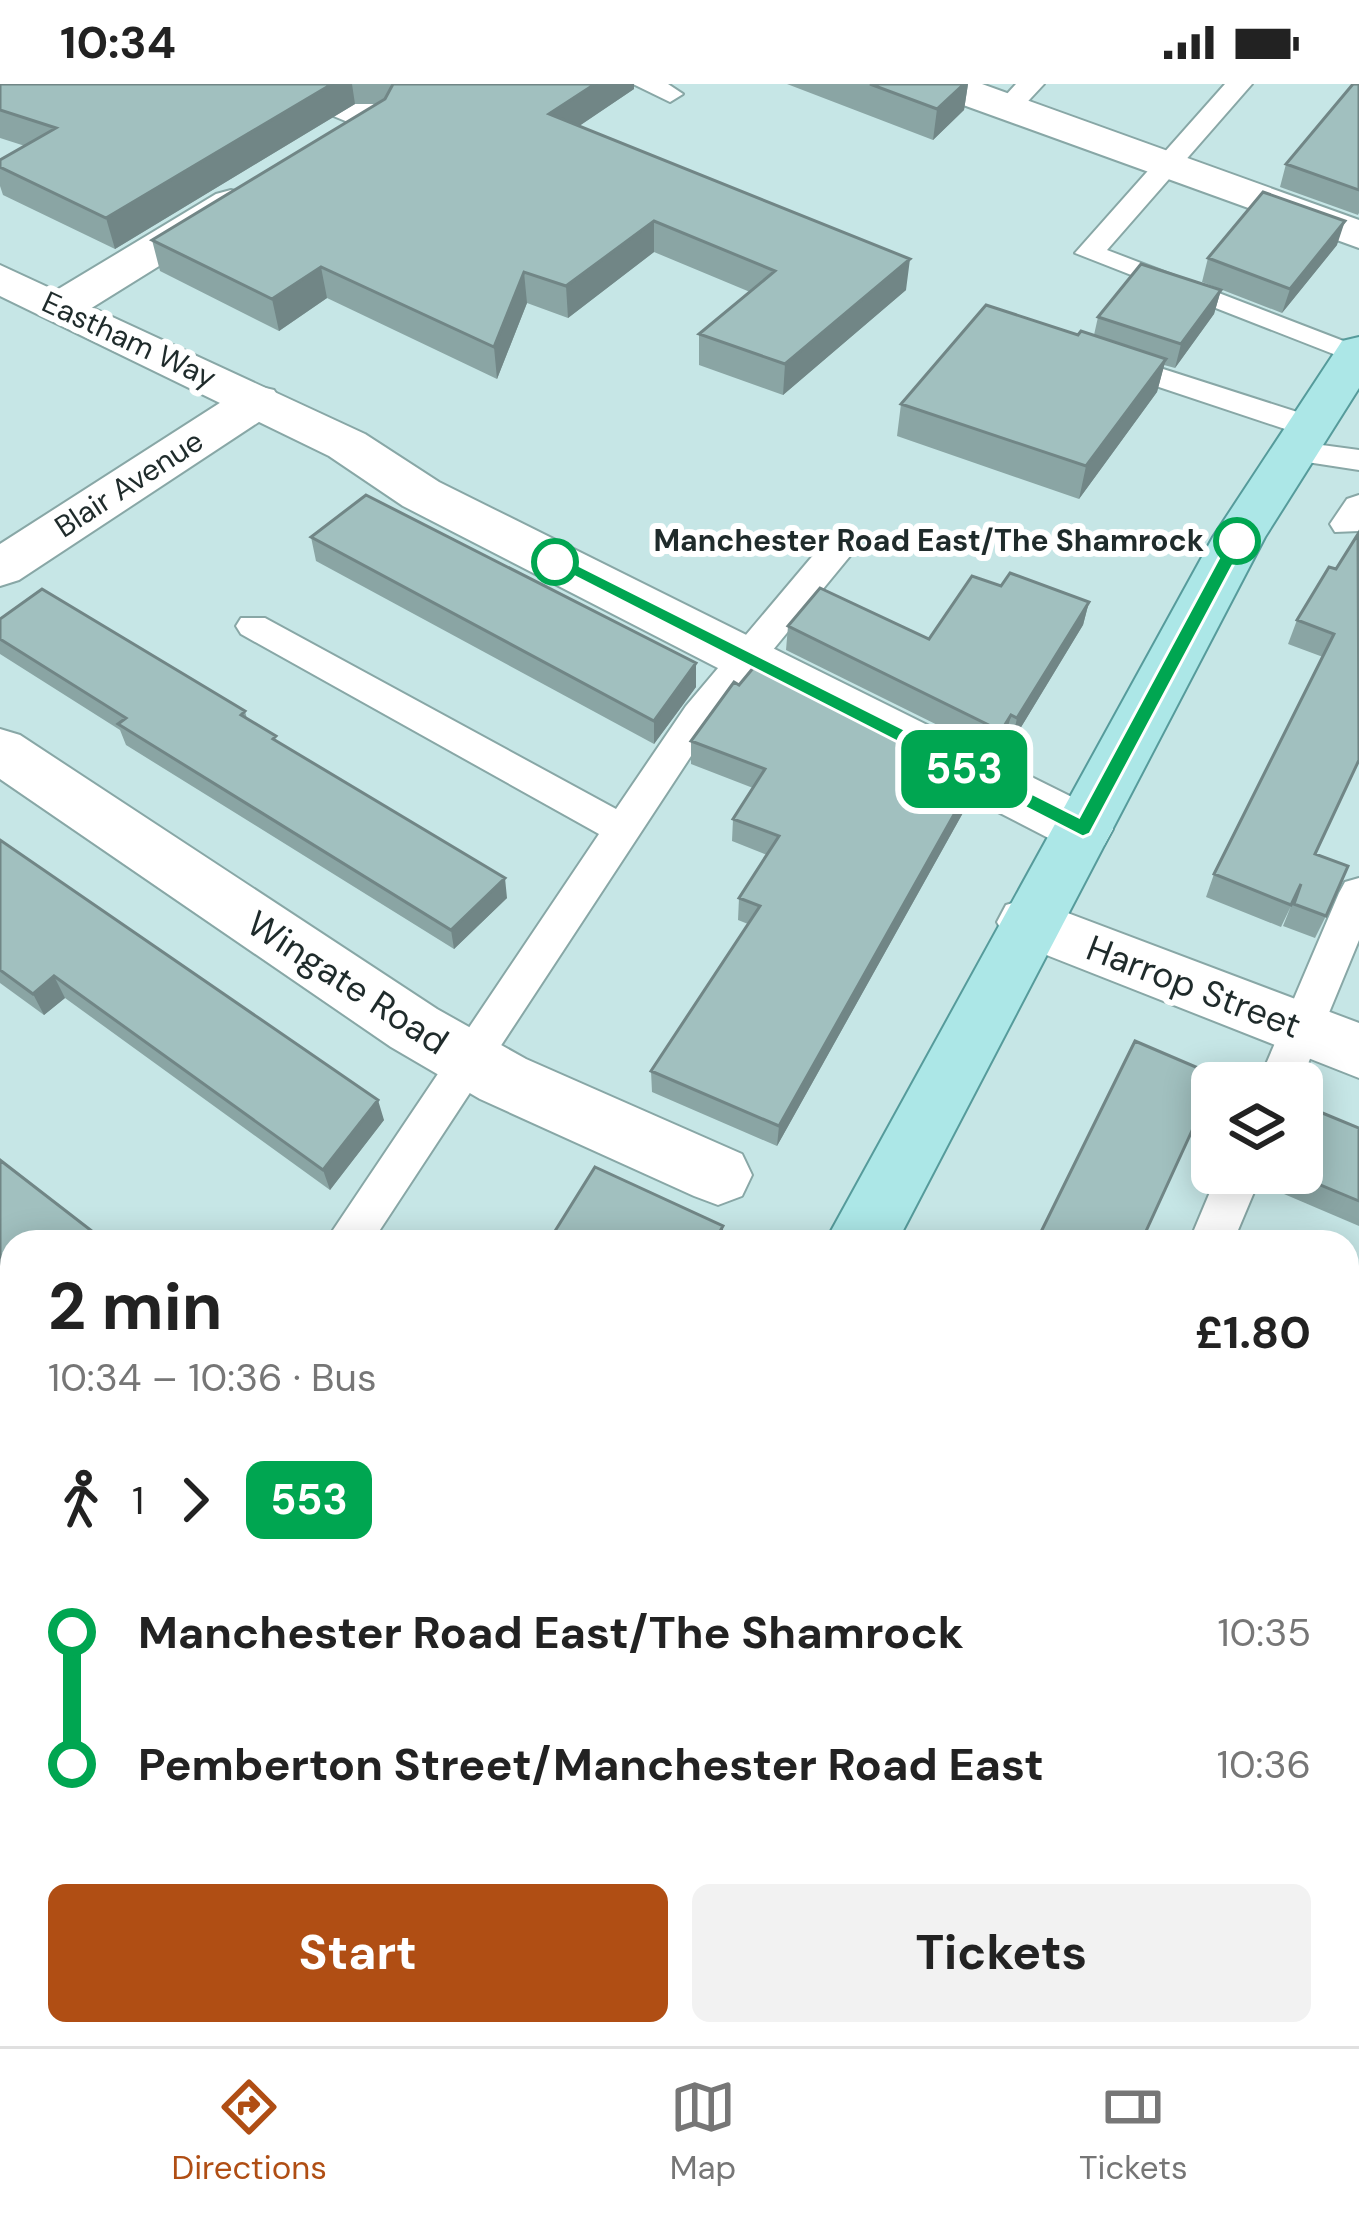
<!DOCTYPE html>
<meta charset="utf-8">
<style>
body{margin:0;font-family:"DM Sans",sans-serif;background:#f2f2f2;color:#222;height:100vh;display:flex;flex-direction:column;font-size:45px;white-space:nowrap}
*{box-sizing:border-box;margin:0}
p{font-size:39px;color:#767676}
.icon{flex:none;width:66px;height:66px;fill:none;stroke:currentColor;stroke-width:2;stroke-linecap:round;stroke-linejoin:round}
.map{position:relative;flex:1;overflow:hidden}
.drawer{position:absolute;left:0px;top:1146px;width:1359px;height:816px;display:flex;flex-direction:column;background:#fff;border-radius:36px 36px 0 0;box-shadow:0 6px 30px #0003}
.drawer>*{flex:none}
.badge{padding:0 24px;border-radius:18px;font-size:42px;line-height:78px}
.tools{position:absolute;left:1191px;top:978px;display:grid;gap:24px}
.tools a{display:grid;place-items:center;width:132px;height:132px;border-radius:18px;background:#fff;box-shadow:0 6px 30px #0003;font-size:60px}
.map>.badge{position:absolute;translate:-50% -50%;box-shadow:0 0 0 6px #fff}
.legs{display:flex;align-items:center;gap:18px;height:132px;padding:0 48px;font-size:39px}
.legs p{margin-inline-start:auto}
.summary{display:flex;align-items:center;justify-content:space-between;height:204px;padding:0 48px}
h1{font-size:66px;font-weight:700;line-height:90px}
.cta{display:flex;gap:24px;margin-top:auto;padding:24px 48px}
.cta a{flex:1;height:138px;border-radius:18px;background:#b04e14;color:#fff;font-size:48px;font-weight:700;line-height:138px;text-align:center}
.cta a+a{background:#f2f2f2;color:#222}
ul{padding:0 48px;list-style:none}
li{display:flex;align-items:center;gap:42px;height:132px;font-size:45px}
li i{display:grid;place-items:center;width:18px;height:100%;margin:0 15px;background:currentColor}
li i::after{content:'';width:30px;height:30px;margin:-15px;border:9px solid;border-radius:50%;background:#fff}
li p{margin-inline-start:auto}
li:first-child i{background:linear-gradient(#0000 50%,currentColor 0)}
li:last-child i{background:linear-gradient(currentColor 50%,#0000 0)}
.status{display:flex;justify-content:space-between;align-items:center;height:84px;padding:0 60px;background:#fff;direction:ltr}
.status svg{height:33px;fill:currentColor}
.menu{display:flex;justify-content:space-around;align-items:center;height:168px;border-top:3px solid #e0e0e0;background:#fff;font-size:33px;color:#767676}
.menu a{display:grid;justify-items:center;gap:6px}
.menu .active{color:#b04e14}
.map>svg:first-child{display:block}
.built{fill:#b2dada}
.green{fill:#75bbbb}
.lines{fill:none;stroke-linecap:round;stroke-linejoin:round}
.lane-casing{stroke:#88a7a6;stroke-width:4}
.street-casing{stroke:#88a7a6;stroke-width:4}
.secondary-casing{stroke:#88a7a6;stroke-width:4}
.primary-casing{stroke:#569b9b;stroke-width:4}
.lane{fill:#fff;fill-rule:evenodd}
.street{fill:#fff;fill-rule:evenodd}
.secondary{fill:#fff;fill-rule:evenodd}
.primary{fill:#ace7e7;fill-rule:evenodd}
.wall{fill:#8aa5a4}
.shaded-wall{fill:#718686}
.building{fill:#a1c0bf;stroke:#718686;stroke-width:3}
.line-1{fill:#00a651;stroke:#fff;stroke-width:3}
.stop-1-dot{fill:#fff;stroke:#00a651;stroke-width:6}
.labels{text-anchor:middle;stroke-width:12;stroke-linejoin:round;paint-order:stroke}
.far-street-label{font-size:30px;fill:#1f2b2b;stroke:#fff}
.far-stop-label{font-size:30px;font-weight:bold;fill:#1f2b2b;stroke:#fff;text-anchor:end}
.street-label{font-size:36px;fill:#1f2b2b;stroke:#fff}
</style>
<div class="status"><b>10:34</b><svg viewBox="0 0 49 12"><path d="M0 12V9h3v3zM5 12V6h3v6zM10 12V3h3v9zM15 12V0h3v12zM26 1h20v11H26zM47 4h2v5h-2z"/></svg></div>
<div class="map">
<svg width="1359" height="1962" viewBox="0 0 1359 1962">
<rect width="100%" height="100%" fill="#c6e6e6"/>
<path class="built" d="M802,1950H1092L1086,1962H818Z"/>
<path class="green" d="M1359,1874V1962H1215L1235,1950H1347V1882Z"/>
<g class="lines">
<defs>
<path id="lane" d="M633,0H668L683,10L670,18Z
M1016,0H1044L1017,29H999L995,23Z
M1225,0H1252L1107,166L1359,263V280L1075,169Z
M1107,267L1319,335L1324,342L1319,349H1297L1096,282L1092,276Z
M1292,357L1359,366V386L1281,374L1276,367Z
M1359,411V447L1335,448L1330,440L1347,415Z
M838,453L850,456L855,464L850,472L712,640L372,1158H325L599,750L241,550L236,542L241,534H265L616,725L686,622L826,456Z
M1359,794V856L1300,999H1258L1339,809L1345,798Z
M1218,1089H1262L1233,1158H1189Z
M1347,1310L1359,1315V1363L1347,1358Z"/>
<path id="street" d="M924,0H982L1359,136V164L930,9Z
M345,10L414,35L420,44L414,53H384L331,31L325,22L331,13Z
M231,106L246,110L253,119L246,128L77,233H45L38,223L45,213L216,110Z
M257,302L274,306L281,317L274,328L19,496L0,502V460L240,306Z
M0,645L20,651L437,925L526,975L742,1070L752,1091L742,1112L718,1121L694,1112L480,1015L391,963L0,695Z
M1028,814L1359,939V994L1006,855L997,838L1006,821Z
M0,1395L12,1400V1482L0,1477Z"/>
<path id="secondary" d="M0,181L365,350L439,398L1104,729L1113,745L1104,761L1083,767L1062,761L403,422L329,372L0,212Z"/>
<path id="primary" d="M1359,253V304L1265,453L897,1158H825L1213,453L1342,257Z
M358,1950H452L447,1962H353Z"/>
</defs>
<use href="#lane" class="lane-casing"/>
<use href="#street" class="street-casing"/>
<use href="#secondary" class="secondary-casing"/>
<use href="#primary" class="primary-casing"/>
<use href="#lane" class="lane"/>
<use href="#street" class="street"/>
<use href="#secondary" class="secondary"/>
<use href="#primary" class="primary"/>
</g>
<path class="wall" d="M0,0H634V5L579,42L906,206L783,311L699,281V250L750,208L654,168L568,234L527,219L497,295L327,214L279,247L160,187L152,156L377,20H355L115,165L3,111L0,102V76L25,62L0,54Z
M787,0H968L964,26L933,56Z
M1359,0V129L1358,131L1280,103L1286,80Z
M1337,161L1282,229L1202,198L1208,174Z
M1221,206L1214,230L1175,284L1164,281L1157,308L1079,415L897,352L901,320L1078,251H1094L1098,233Z
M1358,450L1315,770L1326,832L1315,854L1283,842L1291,822L1281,843L1206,813L1214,790L1323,573L1288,560L1297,536L1336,485Z
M311,453L696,579V603L654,660L316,477Z
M1001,502L1089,518L1083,541L1012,658L1005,655L996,670L786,566L788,542L929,555Z
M0,535L245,627L247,635L278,658L507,814L454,865L126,661L120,646L0,570Z
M691,657L969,718L777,1062L652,1008L651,987L748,840L738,836L739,814L767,771L732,757L733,735L753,704L691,680Z
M0,756L384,1036L330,1106L65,914L44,931L0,899Z
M1320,1028L1359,1044V1142L1284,1110L1292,1089H1302V1064L1308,1048Z
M0,1076L12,1158V1279L0,1269Z
M723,1142V1158H556L555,1147Z
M1347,1614L1359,1618V1775L1347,1768Z
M1031,1950H1078L1073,1962H1050Z"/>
<path class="shaded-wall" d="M332,0H352L355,20L115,165L106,134Z
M595,0H634V5L551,61L549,30Z
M964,0H968L964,26L933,56L937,25Z
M654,137V168L568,234L566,202Z
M1345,137L1337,161L1282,229L1290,205Z
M910,175L906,206L783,311L785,280Z
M321,183L327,214L279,247L272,215Z
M524,188L527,219L497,295L494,263Z
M1221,206L1214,230L1175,284L1181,260Z
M1166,275L1157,308L1079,415L1086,382Z
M1089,518L1083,541L1012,658L1017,634Z
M696,579V603L654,660V637Z
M1011,631L1005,655L996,670L1001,647Z
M974,695L969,718L777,1062L779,1042Z
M505,794L507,814L454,865L451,846Z
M54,892L65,914L44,931L33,910Z
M378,1016L384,1036L330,1106L323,1086Z
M723,1142V1158H714Z"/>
<path class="building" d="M0,0H332L106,134L0,83V76L56,44L0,26Z
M393,0H595L549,30L910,175L785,280L699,250L775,187L654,137L566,202L524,188L494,263L321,183L272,215L152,156L385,15Z
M870,0H964L937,25Z
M1353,0H1359V106L1286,80Z
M1263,108L1345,137L1290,205L1208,174Z
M1141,180L1221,206L1181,260L1098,233Z
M986,221L1078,251L1081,247L1166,275L1086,382L901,320Z
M366,411L696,579L654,637L311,453Z
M1358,450L1359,676L1315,770L1348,782L1326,832L1294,820L1301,800L1291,821L1214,790L1334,550L1297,536L1329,483L1336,485Z
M1010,489L1089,518L1017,634L1011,631L1001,647L788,542L820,504L929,555L972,492L1001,502Z
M42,505L245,627L241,631L276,652L273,655L505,794L451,846L118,640L126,634L0,555V535Z
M754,583L974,695L779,1042L651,987L760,822L739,814L779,752L733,735L765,685L691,657L734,598L739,601Z
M0,756L378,1016L323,1086L54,892L33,910L0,886Z
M1135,957L1217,992L1141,1158H1036Z
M1320,1028L1359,1044V1117L1296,1091L1302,1089V1074Z
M0,1076L106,1158H12V1273L0,1263Z
M595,1083L723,1142L714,1158H578L555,1147Z
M1348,1613L1359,1618V1758L1347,1751Z
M673,1950H832L827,1962H666Z
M1051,1950H1078L1073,1962Z"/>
<path class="line-1" d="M1230,453L1246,457L1090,750L1083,753L546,478L562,473L1079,733Z"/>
<g class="stop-1-dot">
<circle cx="1237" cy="457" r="21"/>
<circle cx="555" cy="478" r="21"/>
</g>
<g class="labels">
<g class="far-street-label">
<text transform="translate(129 256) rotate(25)" y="10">Eastham Way</text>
<text transform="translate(129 400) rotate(-33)" y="10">Blair Avenue</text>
</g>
<g class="far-stop-label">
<text x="1204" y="467">Manchester Road East/The Shamrock</text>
</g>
<g class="street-label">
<text transform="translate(348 898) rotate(33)" y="13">Wingate Road</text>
<text transform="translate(1194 902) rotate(21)" y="13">Harrop Street</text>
</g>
</g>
</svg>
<div class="tools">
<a><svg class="icon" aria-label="layers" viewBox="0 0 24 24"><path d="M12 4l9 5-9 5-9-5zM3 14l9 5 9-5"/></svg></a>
</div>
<b class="badge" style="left:964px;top:685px;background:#00a651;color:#fff">553</b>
<section class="drawer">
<div class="summary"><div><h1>2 min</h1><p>10:34 – 10:36 · Bus</p></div><b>£1.80</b></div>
<div class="legs"><svg class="icon" aria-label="walk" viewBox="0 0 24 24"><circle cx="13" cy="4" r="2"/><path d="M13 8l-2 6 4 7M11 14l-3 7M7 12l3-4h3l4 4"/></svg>1<svg class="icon" aria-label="forward" viewBox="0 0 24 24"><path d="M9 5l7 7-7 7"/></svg><b class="badge" style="background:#00a651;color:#fff">553</b></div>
<ul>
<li><i style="color:#00a651"></i><b>Manchester Road East/The Shamrock</b><p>10:35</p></li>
<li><i style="color:#00a651"></i><b>Pemberton Street/Manchester Road East</b><p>10:36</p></li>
</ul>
<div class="cta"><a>Start</a><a>Tickets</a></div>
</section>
</div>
<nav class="menu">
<a class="active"><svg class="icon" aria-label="directions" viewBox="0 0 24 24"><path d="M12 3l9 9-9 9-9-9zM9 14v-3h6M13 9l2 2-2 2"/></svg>Directions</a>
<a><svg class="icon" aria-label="map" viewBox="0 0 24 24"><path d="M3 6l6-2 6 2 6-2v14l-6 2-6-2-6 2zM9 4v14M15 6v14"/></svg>Map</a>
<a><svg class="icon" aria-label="tickets" viewBox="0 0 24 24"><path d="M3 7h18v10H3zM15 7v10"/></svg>Tickets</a>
</nav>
